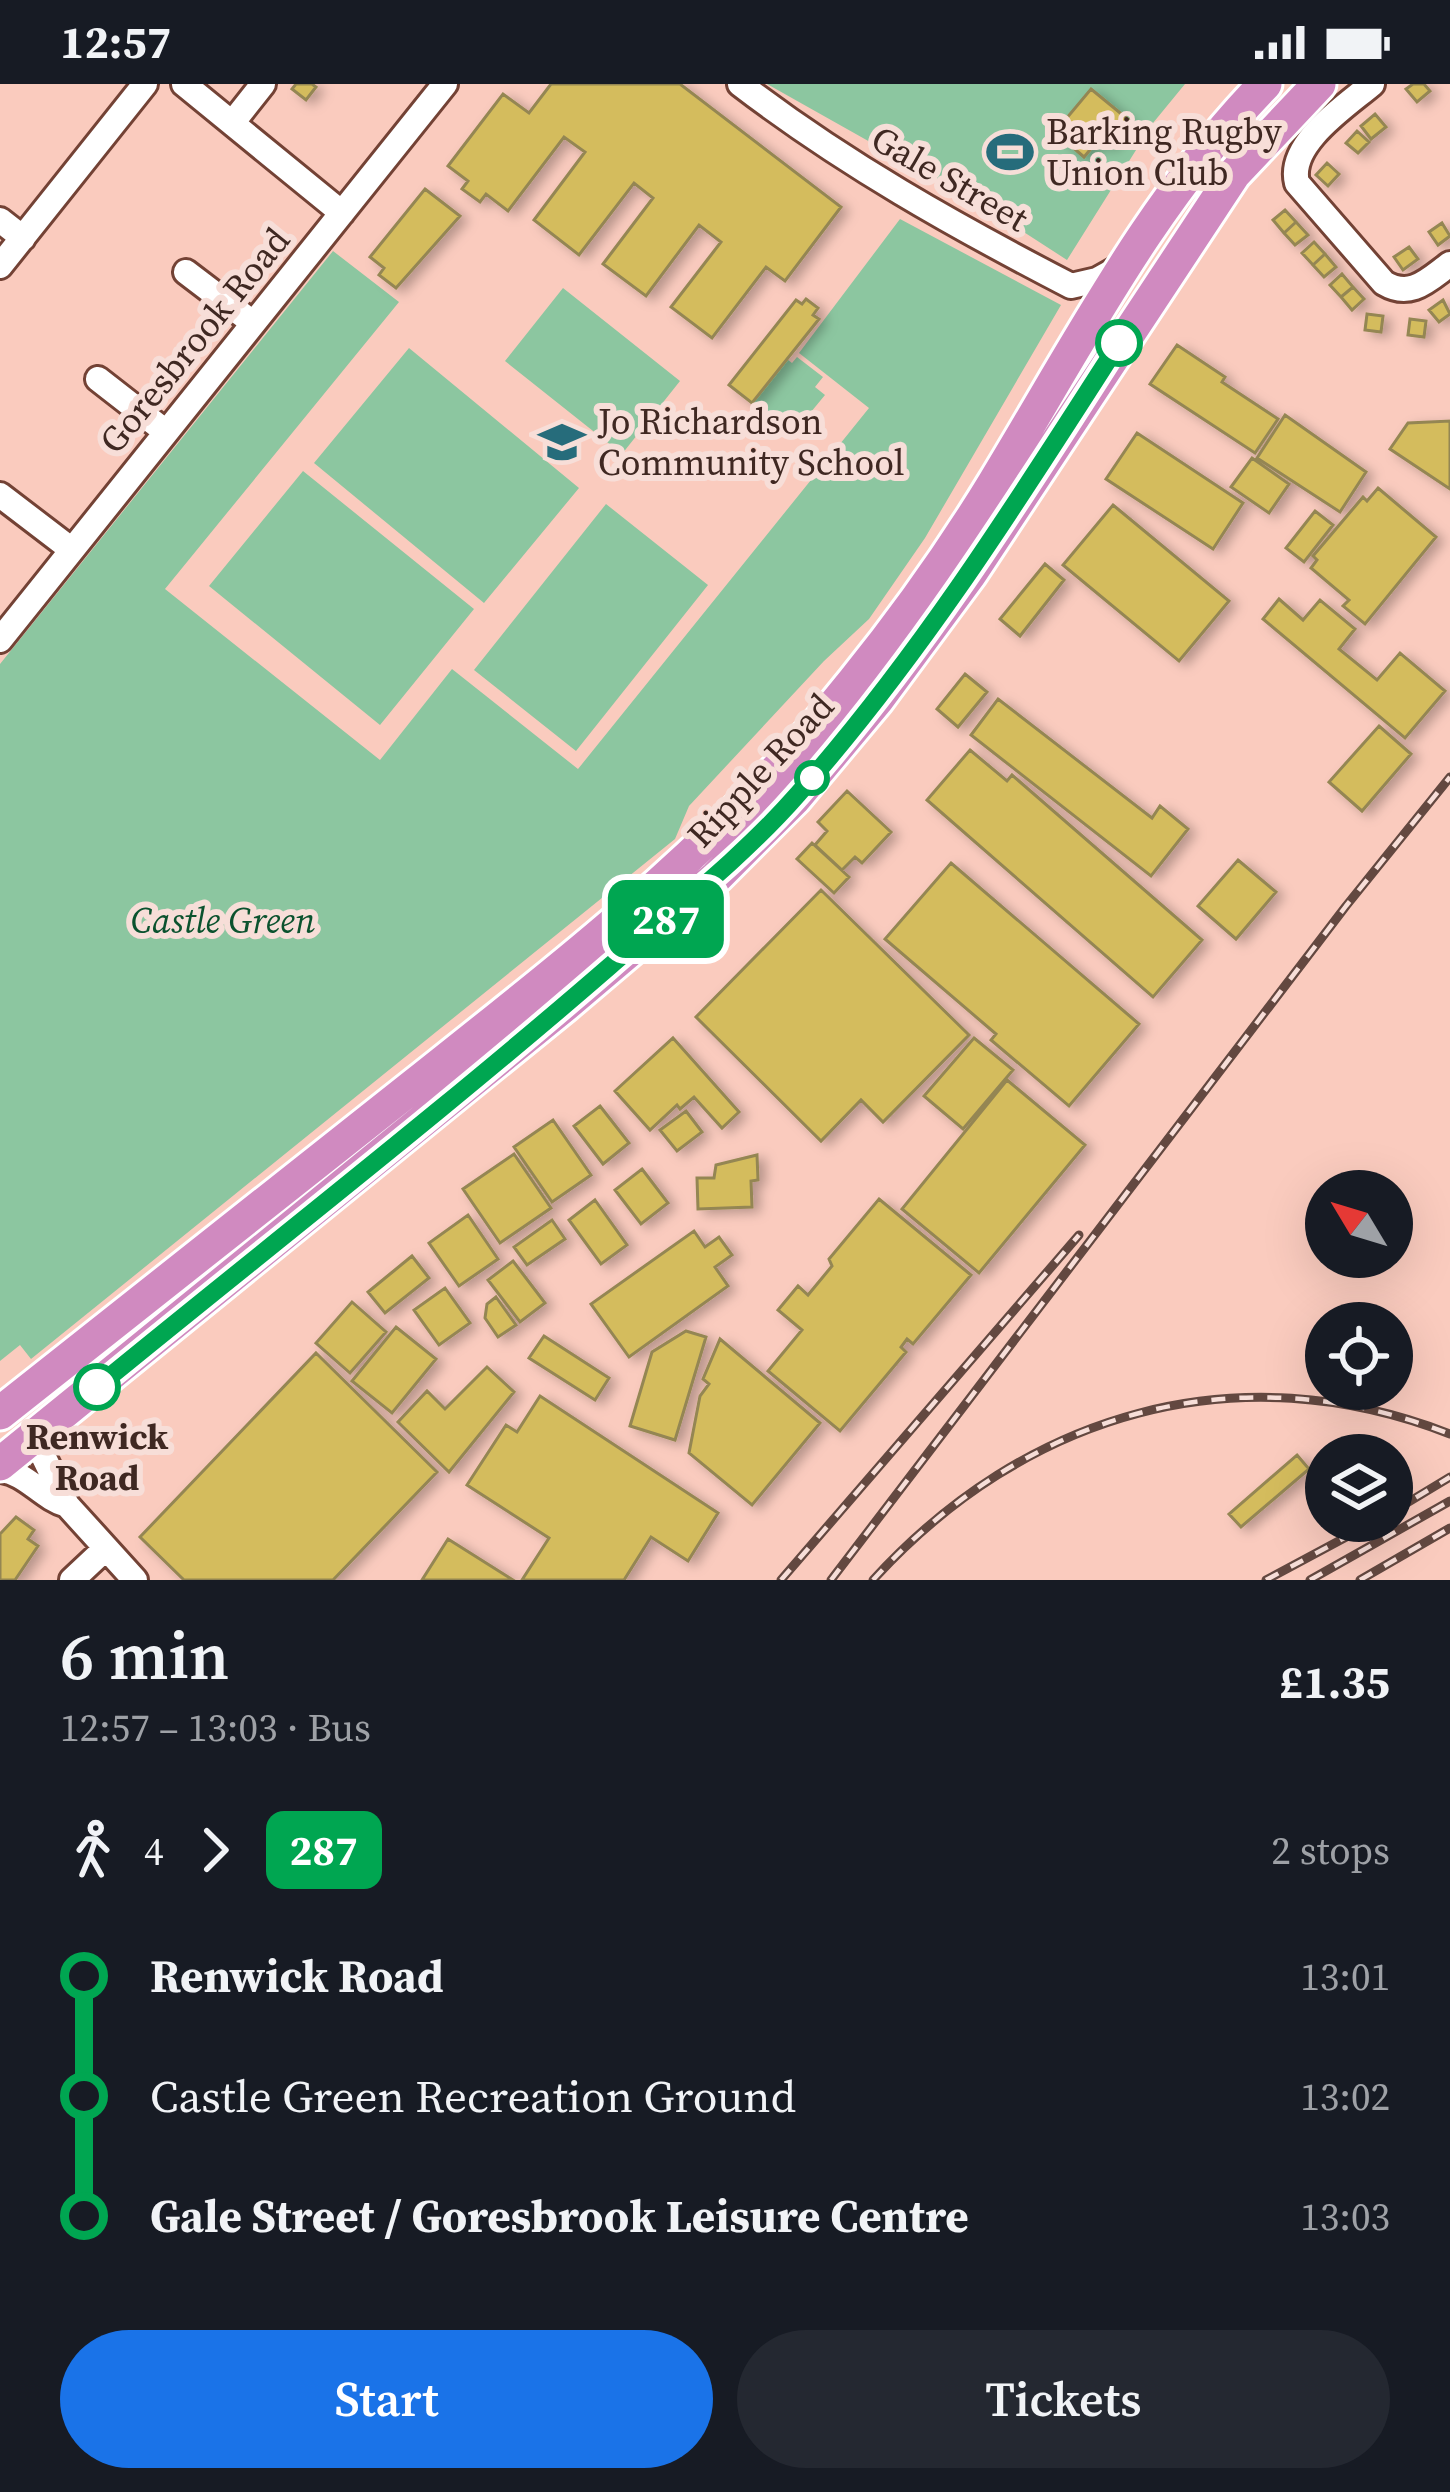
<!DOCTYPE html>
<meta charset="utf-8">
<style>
body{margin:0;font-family:"Source Serif 4",serif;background:#242831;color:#f1f3f6;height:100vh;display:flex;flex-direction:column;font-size:45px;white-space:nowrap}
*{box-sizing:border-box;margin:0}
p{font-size:39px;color:#9ea1a6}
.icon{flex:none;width:66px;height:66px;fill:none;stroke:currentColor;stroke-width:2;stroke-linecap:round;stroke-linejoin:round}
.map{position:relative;height:1496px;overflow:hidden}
.side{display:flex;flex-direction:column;background:#171b24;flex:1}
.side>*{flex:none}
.badge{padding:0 24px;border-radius:18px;font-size:42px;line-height:78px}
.needle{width:78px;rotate:308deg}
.controls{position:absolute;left:1305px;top:1086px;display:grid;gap:24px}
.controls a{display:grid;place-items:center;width:108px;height:108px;border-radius:50%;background:#171b24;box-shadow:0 12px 48px #0002;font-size:60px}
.map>.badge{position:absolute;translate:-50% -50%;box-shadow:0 0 0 6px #fff}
.legs{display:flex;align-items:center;gap:18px;height:132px;padding:0 60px;font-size:39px}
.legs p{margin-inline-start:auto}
.summary{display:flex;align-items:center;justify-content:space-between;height:204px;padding:0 60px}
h1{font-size:66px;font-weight:600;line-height:90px}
.cta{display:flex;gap:24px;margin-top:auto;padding:24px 60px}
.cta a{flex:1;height:138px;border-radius:72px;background:#1a73e8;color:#fff;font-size:48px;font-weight:600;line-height:138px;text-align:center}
.cta a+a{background:#242831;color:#f1f3f6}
ul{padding:0 60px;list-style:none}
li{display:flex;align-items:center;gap:42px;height:120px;font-size:45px}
li i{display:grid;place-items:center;width:18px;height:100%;margin:0 15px;background:currentColor}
li i::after{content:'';width:30px;height:30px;margin:-15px;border:9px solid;border-radius:50%;background:#171b24}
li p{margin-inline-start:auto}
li:first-child i{background:linear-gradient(#0000 50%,currentColor 0)}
li:last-child i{background:linear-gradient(currentColor 50%,#0000 0)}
.status{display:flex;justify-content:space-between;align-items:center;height:84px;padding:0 60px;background:#171b24;direction:ltr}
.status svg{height:33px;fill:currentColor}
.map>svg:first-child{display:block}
.green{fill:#8cc6a0}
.building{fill:#d4bc5d;stroke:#948653;stroke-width:3;filter:url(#shadow)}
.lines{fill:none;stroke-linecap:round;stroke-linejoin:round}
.minor-casing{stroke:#734235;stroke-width:30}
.highway-casing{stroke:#fff;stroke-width:39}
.minor{stroke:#fff;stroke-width:24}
.highway{stroke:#d08ac0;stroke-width:33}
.rail-casing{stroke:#634840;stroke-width:9}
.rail{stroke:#f7ded8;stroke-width:4.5;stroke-dasharray:14;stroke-linecap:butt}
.line-1-casing{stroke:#fff;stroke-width:27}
.line-1{stroke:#00a651;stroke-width:18}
.stop-1-dot{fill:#fff;stroke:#00a651;stroke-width:6}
.labels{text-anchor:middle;stroke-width:12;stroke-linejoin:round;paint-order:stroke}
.poi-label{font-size:36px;fill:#3f2822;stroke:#f7ded8;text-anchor:start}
.street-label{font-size:36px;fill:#3f2822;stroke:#f7ded8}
.park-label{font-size:36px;font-style:italic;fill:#0b522e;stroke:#f7ded8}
.stop-label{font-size:36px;font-weight:bold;fill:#3f2822;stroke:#f7ded8}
</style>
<div class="status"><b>12:57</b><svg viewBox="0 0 49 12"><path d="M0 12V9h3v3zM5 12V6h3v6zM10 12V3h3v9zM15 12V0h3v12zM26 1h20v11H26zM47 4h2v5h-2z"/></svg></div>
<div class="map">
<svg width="1450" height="1496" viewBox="0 0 1450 1496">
<defs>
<filter id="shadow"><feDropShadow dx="7" dy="4" stdDeviation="6" flood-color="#0004"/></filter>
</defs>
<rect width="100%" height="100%" fill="#facbbe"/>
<path class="green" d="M767,0H1185L1153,39L1067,176L982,121Z
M900,135L1061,221L925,454L869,535L824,577L689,722L675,755L31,1275L20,1261L0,1277V580L333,167L399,218L165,505L380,676L452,585L578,685L869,324L799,269Z
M563,204L680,297L622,370L505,277Z
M409,264L579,404L484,519L314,379Z
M797,273L823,293L815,303L825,311L792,351L752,319L787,275L792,279Z
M303,387L474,525L380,641L209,502Z
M606,420L708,501L576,667L474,586Z"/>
<path class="building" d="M296,0H312L316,3L306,16L292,5Z
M551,0H680L841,123L785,197L766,183L712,254L671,223L721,158L699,141L646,212L603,180L653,114L634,99L579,171L534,136L585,68L564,53L508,127L486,110L480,118L462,105L468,97L448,82L503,10L529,29Z
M1413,0H1424L1430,7L1417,18L1406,5Z
M1091,5L1130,37L1108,62L1099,55L1084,73L1055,48Z
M1375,30L1386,43L1371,55L1361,42Z
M1357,47L1369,58L1358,69L1346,59Z
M1327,79L1339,90L1328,102L1316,91Z
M425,105L460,132L396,204L379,191L384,184L370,173Z
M1285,126L1296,138L1284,149L1273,136Z
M1296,138L1308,151L1295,161L1284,149Z
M1442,139L1450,152L1438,161L1429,148Z
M1314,158L1325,170L1313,181L1302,169Z
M1409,163L1418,175L1403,186L1394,173Z
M1325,170L1336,183L1324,193L1313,181Z
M1342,190L1353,203L1341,213L1330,201Z
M1353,203L1364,215L1352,226L1341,213Z
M806,215L818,224L813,231L819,235L752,319L729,301L796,216L802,220Z
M1443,216L1450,230L1439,238L1429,226Z
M1367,230L1383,232L1381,248L1365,246Z
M1410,235L1426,237L1424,253L1408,251Z
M1177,261L1225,293L1222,298L1278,335L1255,369L1150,300Z
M1285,331L1366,388L1340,428L1257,374Z
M1450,337V405L1390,365L1408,339Z
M1137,349L1243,419L1213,465L1106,395Z
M1252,374L1289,400L1269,429L1231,403Z
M1378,404L1436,453L1365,540L1343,522L1349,516L1311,484L1317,476L1313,472L1363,413L1367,417Z
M1113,421L1229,517L1179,577L1063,481Z
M1315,427L1333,441L1304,478L1286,464Z
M1045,480L1064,496L1020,552L1000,535Z
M1279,515L1303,536L1320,516L1355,545L1339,565L1377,596L1400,569L1445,607L1405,654L1263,535Z
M965,590L987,608L958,643L937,625Z
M998,615L1152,734L1160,722L1188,745L1151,792L971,651Z
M1379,642L1411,670L1362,727L1329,698Z
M970,666L1007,697L1012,691L1202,856L1153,913L927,716Z
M847,707L891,748L862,779L855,773L842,786L815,761L827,747L818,738Z
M812,759L849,793L834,809L797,775Z
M1238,776L1276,808L1236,855L1198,822Z
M951,779L1139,940L1069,1022L991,956L996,950L885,855Z
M821,806L969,951L883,1038L861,1016L821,1057L696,933Z
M673,954L739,1028L722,1044L694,1013L680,1025L677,1021L650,1046L615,1007Z
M974,954L1013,986L963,1045L924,1012Z
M1007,996L1085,1061L979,1189L902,1125Z
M600,1022L629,1059L603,1080L574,1042Z
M686,1027L702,1048L677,1067L660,1046Z
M553,1036L591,1091L552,1118L514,1063Z
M514,1070L551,1124L500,1159L463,1105Z
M757,1071L758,1096L751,1097L752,1123L698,1125L697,1094H714L716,1081Z
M642,1085L668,1119L641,1140L615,1106Z
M879,1115L971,1191L913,1260L907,1255L901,1263L906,1268L840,1347L768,1287L802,1246L778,1226L798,1202L808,1211L832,1182L829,1175Z
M595,1116L627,1161L601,1180L569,1136Z
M468,1131L498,1175L459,1202L429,1159Z
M552,1136L565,1155L527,1181L514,1163Z
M694,1147L705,1163L719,1153L732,1171L715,1183L728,1202L629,1273L591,1220Z
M412,1172L429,1194L385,1229L368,1208Z
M513,1177L545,1219L520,1238L488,1196Z
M445,1204L470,1239L439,1261L414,1226Z
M496,1213L516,1241L498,1253L485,1234L487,1220Z
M352,1218L386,1248L350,1289L316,1259Z
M396,1243L436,1275L392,1329L352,1297Z
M686,1247L706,1253L675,1356L630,1342L652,1268Z
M544,1252L609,1294L595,1316L529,1274Z
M720,1255L820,1339L752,1421L689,1369L700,1312L709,1300L703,1295Z
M316,1269L437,1388L333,1496H184L140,1453Z
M487,1283L514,1308L449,1388L398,1338L427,1307L445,1325Z
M540,1312L718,1429L688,1477L651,1453L624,1496H522L549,1454L467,1401L506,1341L517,1348Z
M1297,1371L1309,1385L1241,1443L1229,1430Z
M16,1433L34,1446L28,1455L38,1462L15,1496H0V1450Z
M448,1455L513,1496H422Z"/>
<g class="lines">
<defs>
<path id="minor" d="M184,0L342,129
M740,0C843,79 955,142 1071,202L1097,196L1124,181
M1372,0C1346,22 1287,60 1297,99L1384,199C1411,215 1428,196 1450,180
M233,38L263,0
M0,136L23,154
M0,182L145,0
M186,188L253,239
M98,295L166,348
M0,411L72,466
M0,556L445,0
M34,1353L67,1421L135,1496
M0,1386C26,1388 42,1414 67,1421
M72,1496L105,1465"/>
<path id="highway" d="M0,1329C139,1219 278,1109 417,999C574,874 728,755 854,597C905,534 952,468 994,399C1078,261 1151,117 1265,0
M0,1380L565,921L716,793L795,714L877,616L970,490L1234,90L1319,0"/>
</defs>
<use href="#minor" class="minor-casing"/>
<use href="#highway" class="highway-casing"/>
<use href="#minor" class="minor"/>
<use href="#highway" class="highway"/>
<defs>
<path id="rail" d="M1392,1428L1450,1393
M781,1496L1079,1151
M831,1496L1346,822L1450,693
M873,1496C1025,1329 1237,1267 1450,1350
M1266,1496L1376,1437
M1310,1496L1450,1417
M1360,1496L1450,1444"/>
</defs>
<use href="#rail" class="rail-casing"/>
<use href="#rail" class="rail"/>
</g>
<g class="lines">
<defs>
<path id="line-1" d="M97,1303C268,1163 443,1027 610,882C674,826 742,774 798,710C921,571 1019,415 1119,259"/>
</defs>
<use href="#line-1" class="line-1-casing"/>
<use href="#line-1" class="line-1"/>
</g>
<defs>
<symbol id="stadium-bare" viewBox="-9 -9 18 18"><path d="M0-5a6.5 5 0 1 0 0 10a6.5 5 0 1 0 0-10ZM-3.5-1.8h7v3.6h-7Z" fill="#266c7b" stroke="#f7ded8" stroke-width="2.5" paint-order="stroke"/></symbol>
<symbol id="school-bare" viewBox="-9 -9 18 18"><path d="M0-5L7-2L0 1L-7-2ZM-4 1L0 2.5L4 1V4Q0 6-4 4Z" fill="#266c7b" stroke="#f7ded8" stroke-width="2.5" paint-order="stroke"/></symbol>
</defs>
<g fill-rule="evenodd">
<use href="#stadium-bare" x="977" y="35" width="66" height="66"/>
<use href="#school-bare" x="529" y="325" width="66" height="66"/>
</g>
<g class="stop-1-dot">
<circle cx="1119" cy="259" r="21"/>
<circle cx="812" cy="694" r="15"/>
<circle cx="97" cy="1303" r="21"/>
</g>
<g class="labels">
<g class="poi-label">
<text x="1046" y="60">Barking Rugby<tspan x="1046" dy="41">Union Club</tspan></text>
<text x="598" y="350">Jo Richardson<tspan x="598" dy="41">Community School</tspan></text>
</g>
<g class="street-label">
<text transform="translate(950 94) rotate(30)" y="13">Gale Street</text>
<text transform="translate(194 256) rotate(-51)" y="13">Goresbrook Road</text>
<text transform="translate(760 686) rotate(-47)" y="13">Ripple Road</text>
</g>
<g class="park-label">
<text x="223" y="849">Castle Green</text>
</g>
<g class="stop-label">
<text x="97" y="1365">Renwick<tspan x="97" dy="41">Road</tspan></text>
</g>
</g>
</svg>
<div class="controls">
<a><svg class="needle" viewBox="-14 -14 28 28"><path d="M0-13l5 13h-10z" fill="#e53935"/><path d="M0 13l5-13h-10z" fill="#9ea1a6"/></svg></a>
<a><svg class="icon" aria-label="locate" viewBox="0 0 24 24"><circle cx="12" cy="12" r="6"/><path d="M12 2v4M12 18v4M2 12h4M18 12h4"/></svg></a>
<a><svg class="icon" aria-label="layers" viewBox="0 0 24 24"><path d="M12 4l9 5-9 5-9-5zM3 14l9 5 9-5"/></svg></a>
</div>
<b class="badge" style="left:666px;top:835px;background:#00a651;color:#fff">287</b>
</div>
<section class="side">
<div class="summary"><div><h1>6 min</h1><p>12:57 – 13:03 · Bus</p></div><b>£1.35</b></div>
<div class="legs"><svg class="icon" aria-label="walk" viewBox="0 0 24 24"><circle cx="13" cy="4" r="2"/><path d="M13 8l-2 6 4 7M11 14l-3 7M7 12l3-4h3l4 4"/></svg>4<svg class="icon" aria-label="forward" viewBox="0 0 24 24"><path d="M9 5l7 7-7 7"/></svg><b class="badge" style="background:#00a651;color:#fff">287</b><p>2 stops</p></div>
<ul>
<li><i style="color:#00a651"></i><b>Renwick Road</b><p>13:01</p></li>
<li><i style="color:#00a651"></i><span>Castle Green Recreation Ground</span><p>13:02</p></li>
<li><i style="color:#00a651"></i><b>Gale Street / Goresbrook Leisure Centre</b><p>13:03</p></li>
</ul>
<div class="cta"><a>Start</a><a>Tickets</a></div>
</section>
